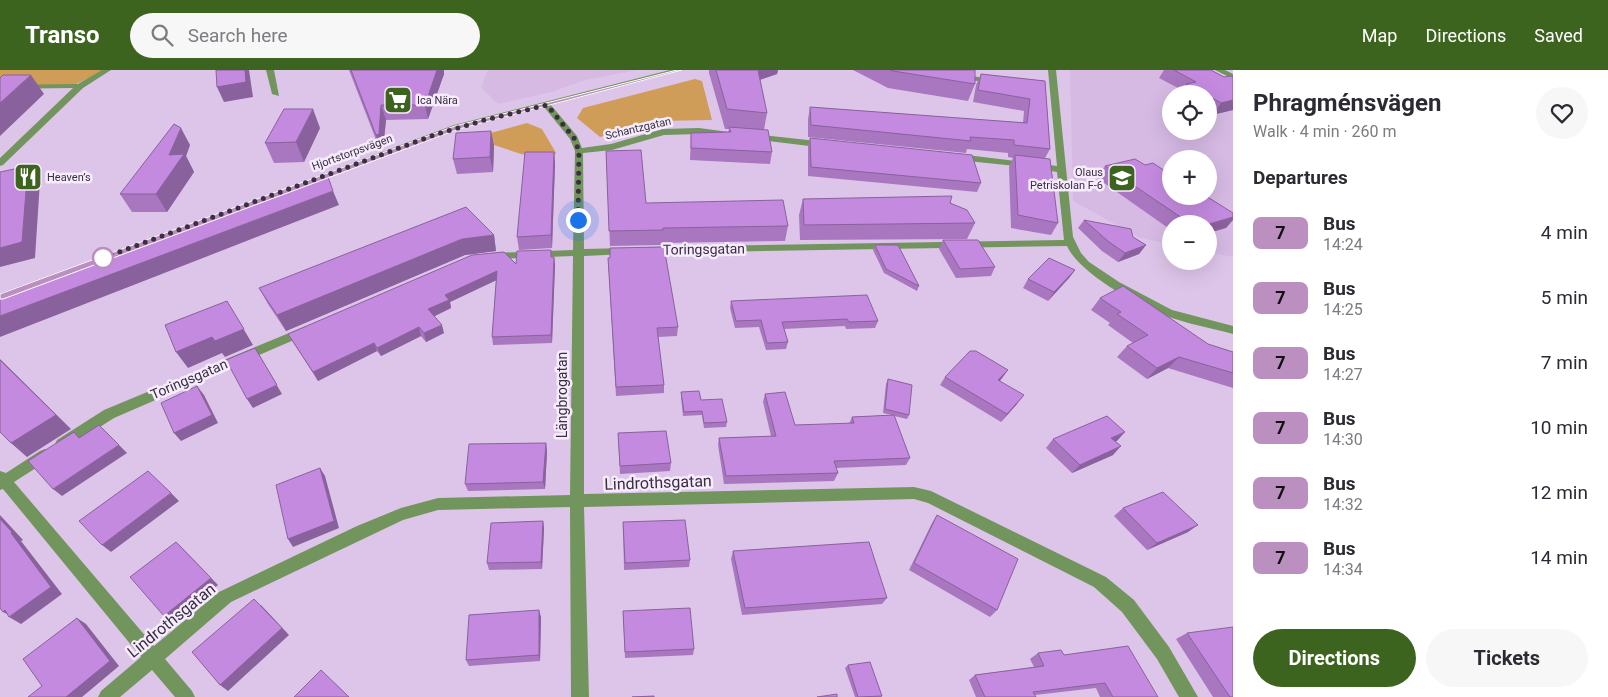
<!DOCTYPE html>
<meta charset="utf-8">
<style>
body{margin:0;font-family:Roboto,sans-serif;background:#f7f7f7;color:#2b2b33;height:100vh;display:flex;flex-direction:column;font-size:19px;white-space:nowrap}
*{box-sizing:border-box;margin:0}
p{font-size:16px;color:#7c7c81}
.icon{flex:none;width:28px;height:28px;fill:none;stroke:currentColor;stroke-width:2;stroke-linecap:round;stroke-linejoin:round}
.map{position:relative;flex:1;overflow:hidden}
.panel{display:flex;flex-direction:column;background:#fff;width:375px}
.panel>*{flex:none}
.badge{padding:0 10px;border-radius:8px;font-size:18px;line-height:32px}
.buttons{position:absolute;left:1162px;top:15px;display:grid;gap:10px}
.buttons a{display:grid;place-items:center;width:55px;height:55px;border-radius:50%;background:#fff;box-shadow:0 5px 20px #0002;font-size:25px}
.you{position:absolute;width:25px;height:25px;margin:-12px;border:4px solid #fff;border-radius:50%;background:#1a73e8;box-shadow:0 0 0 8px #1a73e833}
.map>.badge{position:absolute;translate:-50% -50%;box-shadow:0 0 0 2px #fff}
h2{padding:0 20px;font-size:19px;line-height:45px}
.round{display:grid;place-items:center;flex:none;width:52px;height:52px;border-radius:26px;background:#f7f7f7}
.head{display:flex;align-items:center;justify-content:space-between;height:85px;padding:0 20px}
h1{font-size:24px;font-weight:700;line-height:38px}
.button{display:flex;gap:10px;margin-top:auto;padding:10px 20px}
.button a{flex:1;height:58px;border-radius:30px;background:#3c641f;color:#fff;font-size:20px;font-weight:700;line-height:58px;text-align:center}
.button a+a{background:#f7f7f7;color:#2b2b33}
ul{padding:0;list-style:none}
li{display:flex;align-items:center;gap:15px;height:65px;padding:0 20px}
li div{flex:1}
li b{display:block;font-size:19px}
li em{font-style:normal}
li .badge{min-width:55px;font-weight:700;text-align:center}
header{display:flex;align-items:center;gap:30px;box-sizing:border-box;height:70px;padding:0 25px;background:#3c641f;color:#fff}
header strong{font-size:24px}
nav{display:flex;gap:28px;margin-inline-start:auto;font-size:18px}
.search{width:350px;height:45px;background:#f7f7f7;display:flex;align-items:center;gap:12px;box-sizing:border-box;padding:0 18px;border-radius:28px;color:#7c7c81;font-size:19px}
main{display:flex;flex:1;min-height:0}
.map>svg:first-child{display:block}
.built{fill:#d6bae4;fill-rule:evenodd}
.green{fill:#cf9d57}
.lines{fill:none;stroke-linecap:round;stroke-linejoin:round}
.minor{fill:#72945d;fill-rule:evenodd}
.wall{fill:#a977c0}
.shaded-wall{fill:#89619c}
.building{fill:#c48adf;stroke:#89619c}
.line{fill:#bb8fc0;stroke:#fff}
.walk{stroke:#392f3d;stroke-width:5;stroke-dasharray:0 9}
.stop-dot{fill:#fff;stroke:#bb8fc0;stroke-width:2.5}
.labels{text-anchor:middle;stroke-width:5;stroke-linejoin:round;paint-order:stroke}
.far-poi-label{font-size:11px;fill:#392f3d;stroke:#f7ebfe;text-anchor:start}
.far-street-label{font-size:11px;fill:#392f3d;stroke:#f7ebfe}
.street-label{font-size:14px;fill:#392f3d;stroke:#f7ebfe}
.near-street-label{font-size:16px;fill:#392f3d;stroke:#f7ebfe}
</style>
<header>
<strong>Transo</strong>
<div class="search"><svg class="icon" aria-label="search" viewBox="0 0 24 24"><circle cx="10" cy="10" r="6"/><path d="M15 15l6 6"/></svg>Search here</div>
<nav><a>Map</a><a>Directions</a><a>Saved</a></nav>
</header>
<main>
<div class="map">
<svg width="1233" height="627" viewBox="0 0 1233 627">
<rect width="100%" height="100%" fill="#ddc5e9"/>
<path class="built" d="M488,0H637L585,10L552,22L498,34L481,17Z
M1070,0H1189L1233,22V187L1209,182V154H1171V174L1140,168L1073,131ZM1171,24H1209V61H1171ZM1171,89H1209V126H1171Z"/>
<path class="green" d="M0,0H106L74,15L0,18Z
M695,9L702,11L712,50L657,51L600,67L577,48L583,38Z
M527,53L542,59L556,83L552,89L521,84L488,73L487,64Z"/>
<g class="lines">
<path class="minor" d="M102,0H111L83,18L3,95L0,96V88L73,18L0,19V15L78,14Z
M266,0H274L279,26L272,24Z
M670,0H683L551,35L577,66L582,78L611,74L663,59L699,58L729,62L733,65L729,68L699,64L664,65L612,80L583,83L584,179L626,178L631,181L626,184L584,186V424L914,417L931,421L1106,507L1134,530L1169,577L1198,627H1179L1157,589L1122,542L1094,517L928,433L914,429L584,437L589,627H571L570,437L438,440L403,450L231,532L165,589L192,621L195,627H175L152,600L120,627H98L101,621L141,587L3,419L0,420V401L6,403L40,381L45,379L50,381L52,385L50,389L14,412L154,576L219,522L357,456L401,438L438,428L570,425L573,186L491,189L486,186L491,183L573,180L575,81L570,69L544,37L460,59L316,112H310L308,110L454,55Z
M920,0H938L995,10L999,12L995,14L924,2Z
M1048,0H1056L1073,167L1081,183L1089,192L1119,212L1172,240L1233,256V264C1211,258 1188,254 1166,246C1138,236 1079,203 1067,176L648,183L643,180L648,177L1064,170L1057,102L1035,98L958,90L954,87L958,84L1057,96Z
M1215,0H1225L1233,4V9Z
M754,64L826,72L830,75L826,78L751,69L750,67Z
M306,256L310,257L312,260L310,263L114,348L67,378L62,380L57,378L55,374L57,370L104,340Z"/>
</g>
<path class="wall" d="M349,0H444V4L428,49L386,50L383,79L380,80Z
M709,0H778L777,4L760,10L767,43L764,60L772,82L770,94L690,90L691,63L728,62L729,59H725L709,3Z
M853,0H975V14L968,31L888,18Z
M1164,0H1211L1224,7H1233V40L1212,45L1209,43V24H1180L1182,20L1159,8Z
M981,4L1045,11L1050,79L1045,88L1058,153L1051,165L1011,158L1009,97L1013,88L1008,87V83L967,79L966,83L808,67V49L810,37L1023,53L1024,41L973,32L976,15Z
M320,58L304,92L274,93L265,73Z
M491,61L494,76L493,102L457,104L453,89Z
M810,68L981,113L977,122L808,106V77Z
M190,75L186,86L194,102L167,142H132L120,124Z
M606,81L646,133L788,156L785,171L662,173V175L610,176Z
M554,82L555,94L552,178L519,180L517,167Z
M1145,95L1226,158L1209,154H1171V160L1097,108L1105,96Z
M803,129L950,133L975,153L967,169L800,170L799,145Z
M1084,150L1133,167L1146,175L1139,184L1118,192L1102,181L1078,158Z
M494,165L496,181L465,185L286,261L268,234L259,218Z
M943,170L995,197L991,206L956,208L939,179Z
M875,175L919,216L917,221L884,203L873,180Z
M552,187H554L555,195L552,273L493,275L492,267L496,210L450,232L451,238L434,246L444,263L426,272L421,266L381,286L377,281L318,311L293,272L288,264L516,194Z
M608,188L678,257L677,266L658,267L664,315V323L616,326Z
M1075,200L1069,208L1048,231L1023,218L1028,209Z
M1100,228L1208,274L1233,282V318L1168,298L1147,309L1117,287L1127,276L1133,273L1108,255L1110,253L1091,240Z
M731,231L878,251L875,258L846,259L845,256L784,259L788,272L786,279L766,280L759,257L735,258L730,238Z
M1008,300L1000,311L1017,334L1001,352L940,315L945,307Z
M888,309L909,345L907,349L894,346L910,388L906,395L836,398L838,403L834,411L724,414L718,375L719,368L771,366L763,332L765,324L795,355L849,354L852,347L892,345L883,343L886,314Z
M681,322L701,330L727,352L726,357L704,358L702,345L683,346L681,327Z
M618,363L671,393L670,401L620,404Z
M1053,369L1117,371H1115L1113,385L1072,403L1046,378Z
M546,373L547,382L545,419L468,421L465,414Z
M1123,438L1188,462L1147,480L1114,446Z
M937,445L997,540L990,547L909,500L932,453Z
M543,451L544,459L542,499L489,500L487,493Z
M623,452L690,490L689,497L624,500Z
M733,481L887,528L882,534L742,545L731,489Z
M623,541L694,579L693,585L625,588Z
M541,547L540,591L469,596L466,590Z
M1187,563L1233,627H1213L1176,569Z
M1038,583L1064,585L1158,627H1100L1096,618L1035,625L1036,627H976L969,610L975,605L1034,597L1030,589Z
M848,595L882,626L881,627H855L845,598Z"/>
<path class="shaded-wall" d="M245,0H249L253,27L224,32L217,17Z
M437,0H444V4L428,49L425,35Z
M755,0H778L777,4L753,12Z
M31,5L44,24L0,66V33Z
M1233,30V40L1212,45L1221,33Z
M381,35L386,50L383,79L380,80L376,65Z
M313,39L320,58L304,92L296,72Z
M181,58L190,75L186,86L194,102L167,142L156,124L169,85Z
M491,61L494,76L493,102L490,87Z
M554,82L555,94L552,178L551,165Z
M28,96L40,111L35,188L0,197V178Z
M333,121L339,135L0,267V246Z
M1233,147V150L1226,158L1209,163V154Z
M494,165L496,181L465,185L286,261L277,245L462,169Z
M1146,175L1139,184L1118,192L1125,183Z
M554,187L555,195L552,273L551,265Z
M1075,200L1069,208L1048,231L1054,222Z
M497,201L499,209L450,232L451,238L431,248L428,239L445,225Z
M227,231L253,275L225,287L222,283L188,298L176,282Z
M442,255L444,263L426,272L424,263Z
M419,257L421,266L381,286L377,278Z
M374,273L377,281L318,311L313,302Z
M255,278L282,324L253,338L247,329Z
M1179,287L1168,298L1147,309L1157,298Z
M0,289L71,359L27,387L11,373Z
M1008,300L1002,308L993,319L998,310Z
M197,316L204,325L218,353L181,371L174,363Z
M1024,325L1017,334L1001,352L1007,344Z
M1125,362L1117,371L1103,376L1111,368Z
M546,373L547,382L545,419L543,412Z
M119,375L127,383L62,426L53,419Z
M1121,376L1113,385L1072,403L1080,395Z
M320,398L325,406L339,458L293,477L288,469Z
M171,423L179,431L111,482L102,475Z
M0,445L23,470L21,471L62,524L21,554L9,547L11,546L3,542Z
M543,451L544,459L542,499L541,492Z
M1198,455L1188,462L1147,480L1157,473Z
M176,472L218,515L172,553L164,546Z
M261,535L289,565L228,621L220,615Z
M539,540L541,547L540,591L539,585Z
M77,548L86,554L119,596L82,627H66Z"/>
<path class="building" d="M216,0H245L246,12L217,17Z
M351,0H437L425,35H381L379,64L376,65Z
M716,0H758L767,43L727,39Z
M890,0H975V14L893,1Z
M1174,0H1211L1224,7L1231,6L1233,7V30L1221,33L1209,26V24H1204L1186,14L1196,12Z
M981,4L1045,11L1050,79L1014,75V70L970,67L971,71L811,55L810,37L1027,53L1030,29L978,20Z
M3,5H31L0,33V8Z
M284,39H313L296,72L265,73Z
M174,54L181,58L169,85L184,84L156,124H120Z
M729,57L768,60L772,82L691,78V63L731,62Z
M491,61L490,87L453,89L456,63Z
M810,68L972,85L981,113L811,97Z
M641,80L646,133L783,130L788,156L663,158V160L609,161L606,81Z
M525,82H554L551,165L517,167Z
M1015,85L1050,89L1058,153L1018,145Z
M1135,89L1145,95L1153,93L1171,105V126H1206L1233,143V147L1209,154H1191L1105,96Z
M28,96L22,172L0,178V102Z
M327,104L333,121L0,246V224Z
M952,126L950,133L967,140L975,153L804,155L803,129Z
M466,137L494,165L462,169L277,245L259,218Z
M1084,150L1131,159L1133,167L1146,175L1125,183L1109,172Z
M943,170H978L995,197L960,199Z
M875,175H898L919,216L886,199Z
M664,177L678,257L657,258L664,315L616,317L608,188H610V178Z
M551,180V187H554L551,265L492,267L497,201L445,225L449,230L428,239L442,255L424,263L419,257L377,278L374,273L313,302L288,264L472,185L504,182L516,194L517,181Z
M1049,188L1075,200L1054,222L1028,209Z
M1123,216L1208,274L1233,282V303L1179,287L1157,298L1127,276L1148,265L1117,244L1121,242L1100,228Z
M867,225L878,251L849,252L847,249L782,252L788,272L767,273L761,250L736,251L731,231Z
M227,231L244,259L215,271L212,267L176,282L165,255Z
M255,278L277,315L247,329L226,290Z
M970,281H976L1008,300L998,310L1024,325L1007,344L945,307Z
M0,290L56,345L11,373L0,362Z
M888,309L912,315L909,345L885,339Z
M197,316L212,345L174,363L161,333Z
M699,321L701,330L722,329L727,352L704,353L702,341L684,342L681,322Z
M785,322L795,355L854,353L852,347L894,345L910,388L834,391L838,403L726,406L719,368L776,366L765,324Z
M1107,346L1125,362L1111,368L1121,376L1080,395L1053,369Z
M99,355L119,375L53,419L28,391L74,362L79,368Z
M666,361L671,393L620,396L618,363Z
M546,373L543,412L465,414L469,374Z
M320,398L334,451L288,469L276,415Z
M148,401L171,423L102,475L79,451Z
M1163,422L1198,455L1157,473L1123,438Z
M937,445L1018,489L997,540L914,493Z
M0,449L12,462L11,463L51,517L9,547L5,540L3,542L0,538Z
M685,450L690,490L625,493L623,452Z
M543,451L541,492L487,493L491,453Z
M176,472L211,508L164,546L130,507Z
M869,472L887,528L745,538L733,481Z
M254,529L282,558L220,615L192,582Z
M690,538L694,579L625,582L623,541Z
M539,540V585L466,590L469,545Z
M77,548L110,591L66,627H28L42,616L23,589Z
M1233,557V627H1230L1187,563Z
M1128,576L1158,627H1113L1105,613L1033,622L1036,627H985L975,605L1044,596L1038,583L1061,580L1064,585Z
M870,592L882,626L858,627L848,595Z
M321,600L349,627H294Z
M837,624V627H817Z
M654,626V627H632Z"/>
<path class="line" d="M677,0H682L459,59L3,229H0V224L455,56Z"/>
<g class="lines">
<path class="walk" d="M103,188L437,64L485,50L547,35L574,68L579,81L578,150"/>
</g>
<defs>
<symbol id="supermarket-square" viewBox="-11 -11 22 22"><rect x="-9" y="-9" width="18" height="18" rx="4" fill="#3c641f" stroke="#f7ebfe"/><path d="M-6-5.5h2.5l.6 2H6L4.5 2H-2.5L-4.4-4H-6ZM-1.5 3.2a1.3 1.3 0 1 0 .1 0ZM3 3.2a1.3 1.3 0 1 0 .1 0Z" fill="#fff"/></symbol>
<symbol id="restaurant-square" viewBox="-11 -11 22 22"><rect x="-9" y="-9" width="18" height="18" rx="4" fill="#3c641f" stroke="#f7ebfe"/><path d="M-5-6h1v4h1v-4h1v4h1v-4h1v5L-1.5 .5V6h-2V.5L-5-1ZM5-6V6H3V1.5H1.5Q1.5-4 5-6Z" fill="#fff"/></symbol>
<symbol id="school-square" viewBox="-11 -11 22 22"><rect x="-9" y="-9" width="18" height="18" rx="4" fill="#3c641f" stroke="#f7ebfe"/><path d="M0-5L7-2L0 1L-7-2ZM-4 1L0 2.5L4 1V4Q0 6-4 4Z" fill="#fff"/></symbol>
</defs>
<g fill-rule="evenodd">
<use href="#supermarket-square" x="382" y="14" width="32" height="32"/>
<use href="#restaurant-square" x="12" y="91" width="32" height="32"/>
<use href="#school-square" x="1106" y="92" width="32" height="32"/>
</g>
<circle class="stop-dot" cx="103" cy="188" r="10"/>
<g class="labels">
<g class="far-poi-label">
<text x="417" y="34">Ica Nära</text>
<text x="1103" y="106" text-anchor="end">Olaus<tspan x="1103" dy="13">Petriskolan F-6</tspan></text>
<text x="47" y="111">Heaven’s</text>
</g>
<g class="far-street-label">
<text transform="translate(638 58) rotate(-13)" y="4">Schantzgatan</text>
<text transform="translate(352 82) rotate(-20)" y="4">Hjortstorpsvägen</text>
</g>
<g class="street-label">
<text transform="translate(704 179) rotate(-1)" y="5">Toringsgatan</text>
<text transform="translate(189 309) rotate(-23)" y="5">Toringsgatan</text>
<text transform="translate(562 325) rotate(-90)" y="5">Längbrogatan</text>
</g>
<g class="near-street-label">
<text transform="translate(658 412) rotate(-2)" y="6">Lindrothsgatan</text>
<text transform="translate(171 550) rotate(-39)" y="6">Lindrothsgatan</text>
</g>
</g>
</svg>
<div class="buttons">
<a><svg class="icon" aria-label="locate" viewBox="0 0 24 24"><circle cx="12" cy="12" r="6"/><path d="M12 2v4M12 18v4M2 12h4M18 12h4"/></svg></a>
<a>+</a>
<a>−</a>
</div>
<div class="you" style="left:578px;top:150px"></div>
</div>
<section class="panel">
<div class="head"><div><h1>Phragménsvägen</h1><p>Walk · 4 min · 260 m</p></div><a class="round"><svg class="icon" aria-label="heart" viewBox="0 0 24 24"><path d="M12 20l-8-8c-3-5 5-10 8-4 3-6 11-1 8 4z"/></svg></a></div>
<h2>Departures</h2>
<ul>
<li><span class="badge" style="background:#bb8fc0;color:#111">7</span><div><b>Bus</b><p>14:24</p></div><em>4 min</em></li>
<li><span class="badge" style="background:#bb8fc0;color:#111">7</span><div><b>Bus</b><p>14:25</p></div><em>5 min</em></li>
<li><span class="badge" style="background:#bb8fc0;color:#111">7</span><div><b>Bus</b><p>14:27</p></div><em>7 min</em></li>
<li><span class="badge" style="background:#bb8fc0;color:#111">7</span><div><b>Bus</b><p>14:30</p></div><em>10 min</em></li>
<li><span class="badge" style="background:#bb8fc0;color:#111">7</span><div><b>Bus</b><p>14:32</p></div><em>12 min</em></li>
<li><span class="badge" style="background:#bb8fc0;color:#111">7</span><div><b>Bus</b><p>14:34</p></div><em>14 min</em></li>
</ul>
<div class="button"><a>Directions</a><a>Tickets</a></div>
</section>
</main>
